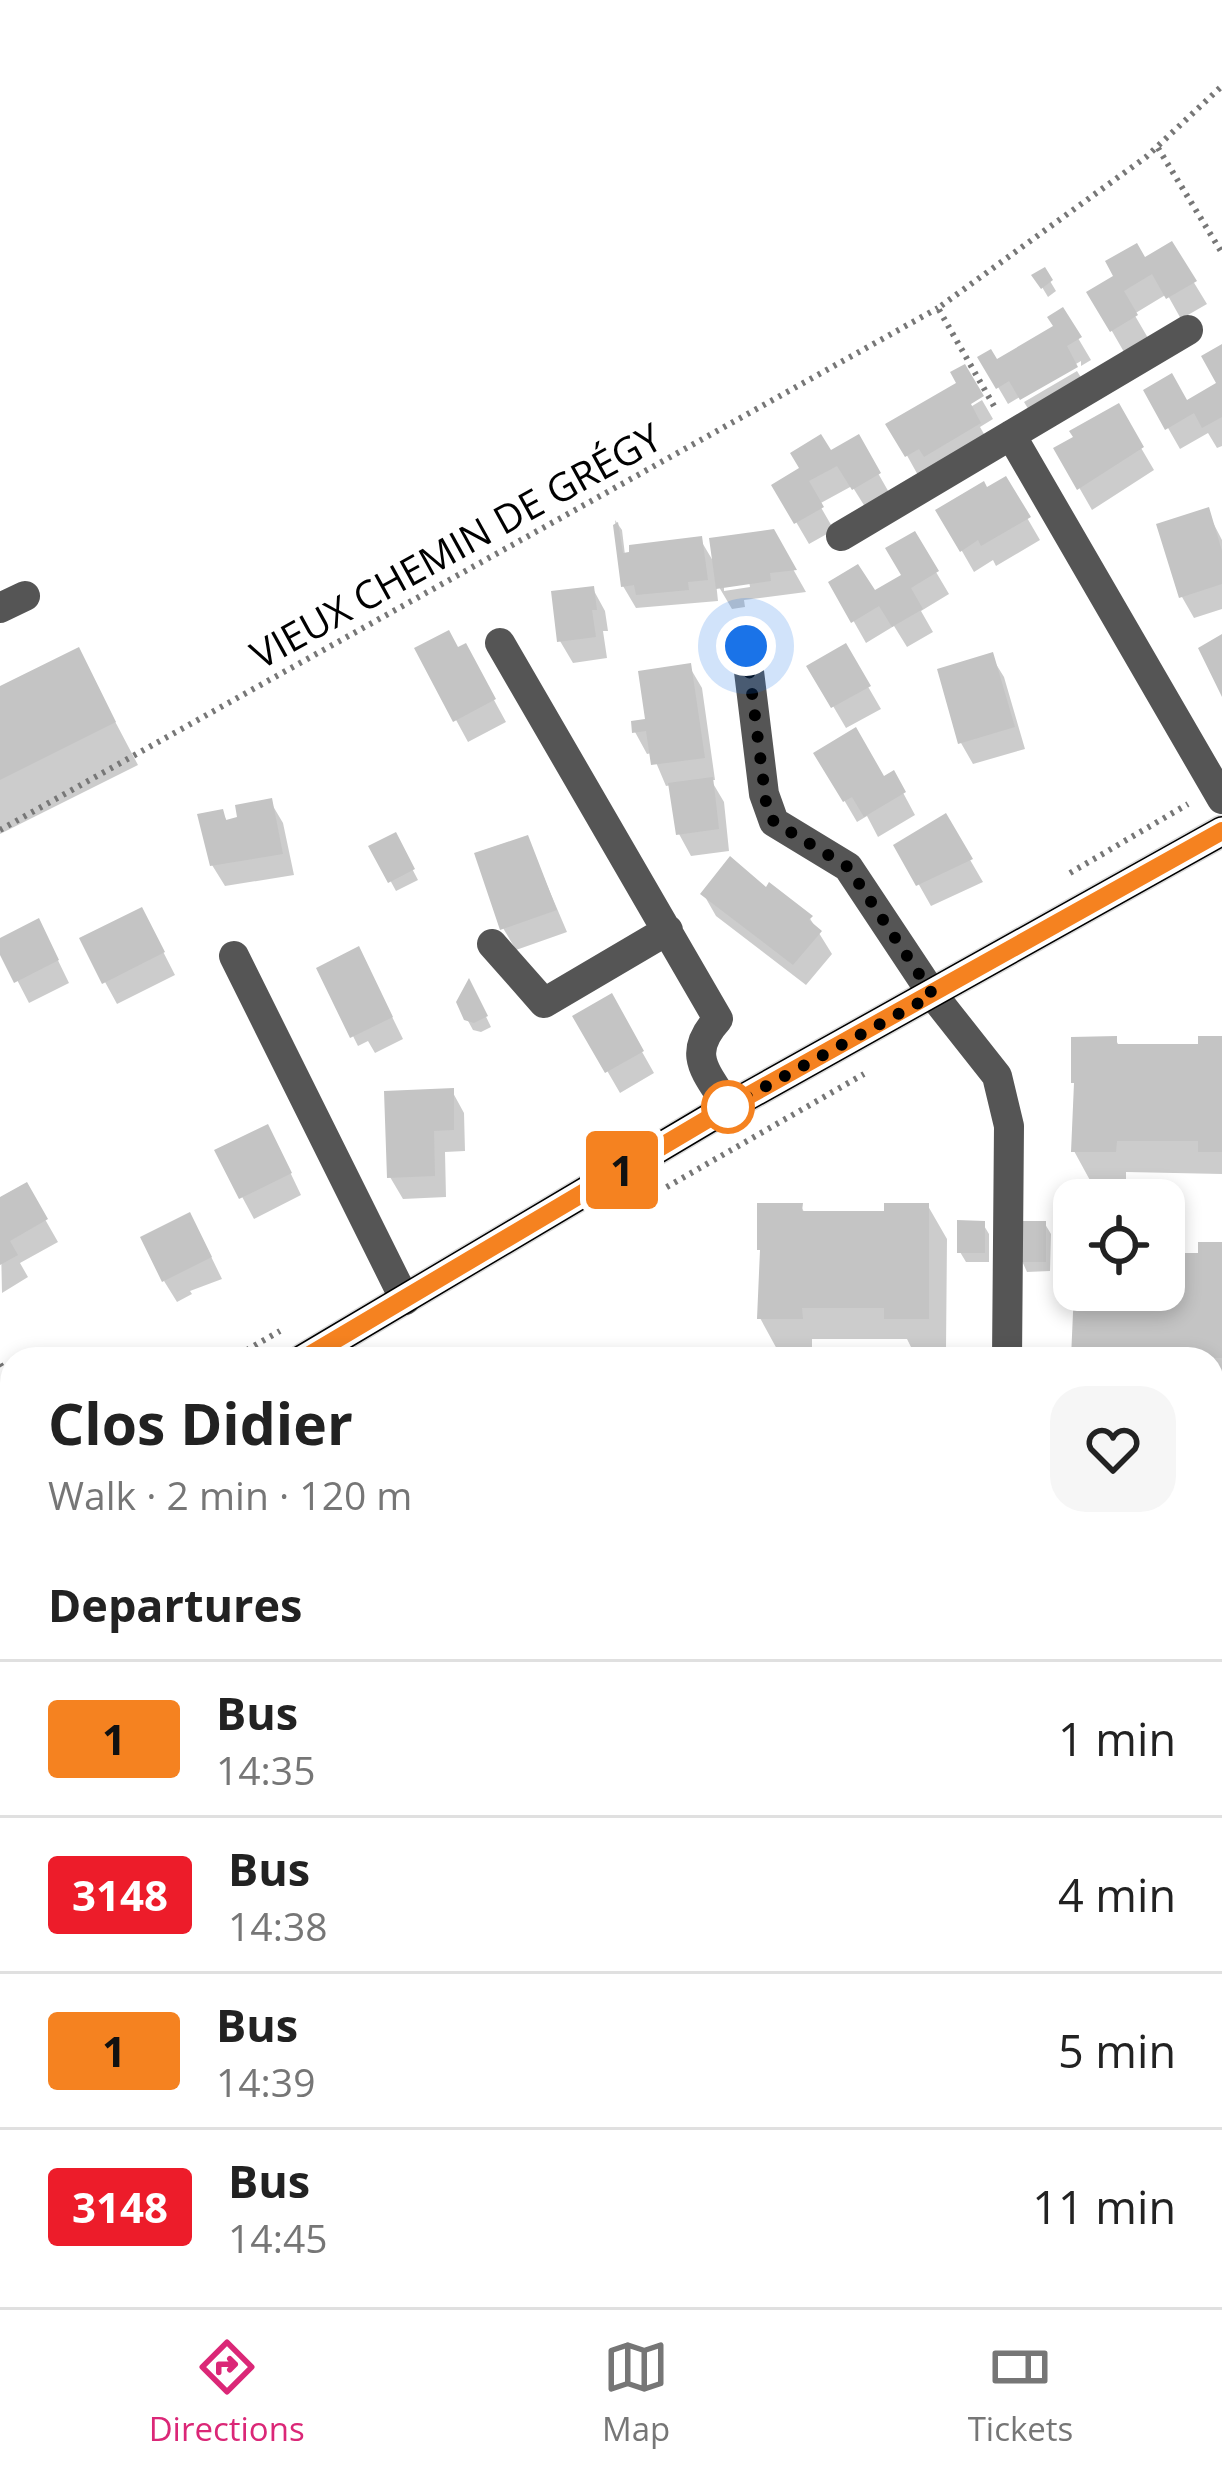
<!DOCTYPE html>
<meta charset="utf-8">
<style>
body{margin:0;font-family:"Open Sans",sans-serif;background:#f6f6f6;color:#222;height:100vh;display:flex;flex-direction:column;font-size:45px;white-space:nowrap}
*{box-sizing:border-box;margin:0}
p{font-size:39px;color:#767676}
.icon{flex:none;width:66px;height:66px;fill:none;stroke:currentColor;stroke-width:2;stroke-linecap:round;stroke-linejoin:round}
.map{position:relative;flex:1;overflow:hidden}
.details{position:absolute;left:0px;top:1347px;width:1224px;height:960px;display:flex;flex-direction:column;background:#fff;border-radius:36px 36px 0 0;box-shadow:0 6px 18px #0003}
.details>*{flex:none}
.badge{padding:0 24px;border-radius:9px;font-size:42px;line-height:78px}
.buttons{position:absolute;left:1053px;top:1179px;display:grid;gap:24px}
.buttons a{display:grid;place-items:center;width:132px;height:132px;border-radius:24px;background:#fff;box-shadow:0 6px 18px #0003;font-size:60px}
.you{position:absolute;width:60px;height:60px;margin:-30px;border:9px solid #fff;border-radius:50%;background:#1a73e8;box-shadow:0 0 0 18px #1a73e833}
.map>.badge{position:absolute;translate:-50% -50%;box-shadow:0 0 0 6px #fff}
h2{padding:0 48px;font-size:45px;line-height:108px}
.round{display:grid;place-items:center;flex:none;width:126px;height:126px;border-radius:36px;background:#f6f6f6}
.head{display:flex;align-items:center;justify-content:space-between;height:204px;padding:0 48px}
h1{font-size:57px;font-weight:700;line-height:90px}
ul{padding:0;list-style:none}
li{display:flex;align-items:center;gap:36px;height:156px;padding:0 48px;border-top:3px solid #e0e0e0}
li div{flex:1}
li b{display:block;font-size:45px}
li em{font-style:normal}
li .badge{min-width:132px;font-weight:700;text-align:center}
.tabs{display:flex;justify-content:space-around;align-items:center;height:168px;border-top:3px solid #e0e0e0;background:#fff;font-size:33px;color:#767676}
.tabs a{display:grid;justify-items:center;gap:6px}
.tabs .on{color:#db2777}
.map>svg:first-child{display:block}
.green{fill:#dcdcdc}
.shadow{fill:#0003;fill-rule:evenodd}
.building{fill:#c4c4c4}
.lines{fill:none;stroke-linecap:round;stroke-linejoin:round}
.major-casing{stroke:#dbdbdb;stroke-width:33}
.path{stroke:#777;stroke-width:6;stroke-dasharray:3 6;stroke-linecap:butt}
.minor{stroke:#555;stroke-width:30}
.major{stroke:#000;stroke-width:30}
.line-casing{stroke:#fff;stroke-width:27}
.line{stroke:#f58220;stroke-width:18}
.walk{stroke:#000;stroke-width:12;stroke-dasharray:0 21.6}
.stop-dot{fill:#fff;stroke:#f58220;stroke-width:6}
.labels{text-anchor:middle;stroke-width:12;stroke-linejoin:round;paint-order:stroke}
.street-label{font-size:39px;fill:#000;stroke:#fff}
</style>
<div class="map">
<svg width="1222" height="2307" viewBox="0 0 1222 2307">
<rect width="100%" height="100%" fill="#fff"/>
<path class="green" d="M1212,1842H1222V2307H1005L1010,2295H1212Z"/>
<path class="shadow" d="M1171,245L1207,304L1181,319L1167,294L1134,314L1148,338L1124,352L1090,293Z
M1044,271L1056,291L1048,297L1036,277Z
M1062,311L1091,360L1081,366V361L1008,404L981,358L996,363L1057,327Z
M1222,347V446L1217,448L1208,433L1180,449L1147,391L1186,404L1220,385Z
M963,368L959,414L982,400L993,419L980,427L991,446L919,477L890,425L960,384Z
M1077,371L1088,389L1035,420L1024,402Z
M1117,407L1154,470L1092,510L1057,449Z
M858,438L891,496L867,510L852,486L819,504L834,530L809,544L775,486Z
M1005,480L1040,540L996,566L993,560L974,572L939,511Z
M1207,511L1222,540V609L1194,618L1182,597Z
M615,520L622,530L625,555L700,539L716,566L772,532L806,592L744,600L745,607L732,609L716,582L718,601L636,608L623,586ZM749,581L750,587L724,591V585Z
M914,535L949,594L921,611L933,632L907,647L894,626L866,643L832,583L874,594L905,576Z
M593,589L605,611L608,631H603L607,658L573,663L560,641Z
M465,647L506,722L468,742L418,650L457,651Z
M845,647L881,709L846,728L810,667Z
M78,651L138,765L0,834V689Z
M991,656L1004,677L1025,749L973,764L961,743Z
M689,666L702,688L715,780H711L724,802L729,851L691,856L679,834L672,785L666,786L652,753L647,754L635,732L648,722Z
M817,754L883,780L893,774L915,815L878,837L867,816L857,822Z
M270,801L283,823L294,875L225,886L212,865L222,812L228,823Z
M945,817L983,882L931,906L897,846Z
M395,836L418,880L396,891L372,847Z
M527,838L567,932L516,950L503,928Z
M767,891L809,917L832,954L806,985L716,916L704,895Z
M153,932L175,975L117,1004L105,982Z
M50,944L69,983L29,1003L0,947Z
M370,972L403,1039L375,1053L368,1041L358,1046L353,1036Z
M474,992L491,1027L481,1032L473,1030L467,1019Z
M611,997L654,1073L620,1093L576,1017Z
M1115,1039L1120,1047H1201L1222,1039V1174L1126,1172V1184H1092L1074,1151V1082Z
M452,1091L464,1113L465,1151L445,1152L446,1197L403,1199L390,1177Z
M279,1149L301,1195L254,1219L218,1152Z
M26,1186L58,1242L20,1263L28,1277L2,1293L0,1201Z
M801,1206L805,1214H887L928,1206L947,1239L946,1351H913L907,1339H812V1351H778L760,1318Z
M983,1224L989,1234V1262H966L960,1252Z
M1045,1224L1051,1234L1050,1271L1027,1272L1022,1261Z
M202,1238L222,1279L190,1291L192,1294L177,1302L164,1281Z
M1222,1245V1382H1212V1359H1075L1077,1290H1164V1256H1209Z
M12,1664V1727L0,1736V1665Z
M0,1865L11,1883L0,1890Z
M0,1956H12V1997H0Z
M0,2078H12V2234L0,2219V2198H4Z
M0,2253H12V2295H58L57,2307H0Z
M124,2295H187L173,2296L154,2307H131Z
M418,2295H465V2307H419Z
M845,2295H931L926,2307H840Z"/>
<path class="building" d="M1172,241L1197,281L1166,299L1152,274L1124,291L1138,315L1110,332L1086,292L1113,276L1105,261L1137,243L1145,257Z
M1045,267L1053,280L1041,289L1031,275Z
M1063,307L1082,337L1067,346L1078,367L1020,400L1009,381L996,389L977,357L991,349L997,359L1053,326L1047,317Z
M1222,344V417L1202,428L1194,413L1165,430L1143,390L1172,373L1187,400L1216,383L1201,356Z
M965,364L984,396L971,404L981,423L924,457L919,449L905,457L885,424L956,383L950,372Z
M1119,403L1144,447L1077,490L1053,448L1073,437L1069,431Z
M821,434L831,450L859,434L881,473L852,490L837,466L809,481L824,507L794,524L771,485L799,468L790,453Z
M1006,476L1031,517L981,546L978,540L960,552L935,510L984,481L987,487Z
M1209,507L1222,551V584L1179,598L1156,524Z
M618,522L623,553L629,552V545L702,536L708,580L688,582L689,590L636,595L634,585L621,587L613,525Z
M774,529L797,570L770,573L771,581L716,589L709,538Z
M915,531L939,571L911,588L923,609L892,627L879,606L851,623L828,582L858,564L875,590L901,575L885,548Z
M594,586L597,610H592L596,637L557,642L551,591Z
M449,630L458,647L466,643L496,699L453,722L414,648Z
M1222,634V697L1198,648Z
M846,643L871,686L831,708L806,666Z
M79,647L116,722L0,780V686Z
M993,652L1015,727L958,744L937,669Z
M691,663L705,758L651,765L646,731L632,733L631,721L645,719L638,671Z
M856,727L884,776L894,770L906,792L864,817L852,797L843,802L813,753Z
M713,777L719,829L676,835L668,783Z
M272,798L283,854L210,866L197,814L223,809L226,820L237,817L235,805Z
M946,813L973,859L916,886L893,845Z
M396,832L415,869L388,883L368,846Z
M528,835L557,910L500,930L474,853Z
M730,856L766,887L769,882L813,916L809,920L822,931L793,965L700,894Z
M142,907L165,952L102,984L79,938Z
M39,918L59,960L14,983L0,955V938Z
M359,946L393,1017L350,1038L316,968Z
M469,978L488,1016L474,1023L464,1020L456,1002Z
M612,993L644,1051L605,1073L572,1016Z
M1117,1036V1044H1198V1036H1222V1152H1198V1141H1117L1116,1152H1071L1074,1083H1071V1037Z
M454,1088V1130L434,1131L435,1176L387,1178L384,1091Z
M268,1124L292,1173L239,1199L214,1150Z
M27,1182L48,1219L10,1241L18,1255L0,1265V1197Z
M757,1203H803L802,1211H884V1203H929V1319H884V1308H802L803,1319H757L760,1250H757Z
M190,1212L212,1257L162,1282L140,1237Z
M957,1220L985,1221V1253H957Z
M1018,1221H1046V1262H1019Z
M1198,1242H1222V1358H1198V1350H1117L1116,1358H1071L1074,1290H1164V1253H1198Z
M12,1655V1708L9,1710L4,1703L0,1705V1661Z
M0,1953H12V1986H0Z
M0,2075H12V2136H0Z
M1,2150H12V2214L0,2213Z
M0,2250H12V2286L0,2287Z
M415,2295H454V2305H415Z
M842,2295H911L906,2307H837Z
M594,2297H652V2307H594Z"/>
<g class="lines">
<defs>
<path id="major" d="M303,1359L728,1107L1222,831
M0,1534L12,1527"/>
</defs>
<use href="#major" class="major-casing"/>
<path class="path" d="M1158,148L1222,253
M994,406L938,308L1146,157L1222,86
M0,830L938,308
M1070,873L1188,804
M651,1196L864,1074
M231,1359L280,1331
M0,1364L12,1385
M0,1490L12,1483
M1212,1731L1222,1706
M975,2307L980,2295"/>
<path class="minor" d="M1011,435L1222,799
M841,536L1188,330
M0,608L25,596
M500,643L718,1019C685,1055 707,1072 728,1107
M746,647L764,794L774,822L848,867L933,995L997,1076L1009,1126L1007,1359
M492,944L544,1003L668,930
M234,956L405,1300
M88,2295L89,2307
M540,2295V2307
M317,2307L326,2295
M776,2307L781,2295"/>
<use href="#major" class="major"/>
</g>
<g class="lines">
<defs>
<path id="line" d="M303,1359L728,1107L1222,831"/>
</defs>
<use href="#line" class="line-casing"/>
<use href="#line" class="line"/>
<path class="walk" d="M728,1107L933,995L848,867L774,822L767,810L746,646"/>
</g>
<circle class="stop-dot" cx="728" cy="1107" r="24"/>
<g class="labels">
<g class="street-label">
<text transform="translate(456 546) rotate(-29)" y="14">VIEUX CHEMIN DE GRÉGY</text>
</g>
</g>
</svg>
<div class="buttons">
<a><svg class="icon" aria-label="locate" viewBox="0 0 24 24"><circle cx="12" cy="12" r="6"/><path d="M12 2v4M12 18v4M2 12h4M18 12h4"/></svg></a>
</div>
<div class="you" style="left:746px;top:646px"></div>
<b class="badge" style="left:622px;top:1170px;background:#f58220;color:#111">1</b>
<section class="details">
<div class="head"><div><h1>Clos Didier</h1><p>Walk · 2 min · 120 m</p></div><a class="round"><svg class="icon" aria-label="heart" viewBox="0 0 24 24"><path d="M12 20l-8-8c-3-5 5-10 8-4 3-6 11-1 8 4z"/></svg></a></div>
<h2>Departures</h2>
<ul>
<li><span class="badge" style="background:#f58220;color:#111">1</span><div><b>Bus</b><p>14:35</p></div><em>1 min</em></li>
<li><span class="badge" style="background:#ed1c2a;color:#fff">3148</span><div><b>Bus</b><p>14:38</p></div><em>4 min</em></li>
<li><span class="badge" style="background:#f58220;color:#111">1</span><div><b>Bus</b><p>14:39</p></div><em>5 min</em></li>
<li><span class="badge" style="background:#ed1c2a;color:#fff">3148</span><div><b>Bus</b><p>14:45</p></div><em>11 min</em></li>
</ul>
</section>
</div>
<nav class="tabs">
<a class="on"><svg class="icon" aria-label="directions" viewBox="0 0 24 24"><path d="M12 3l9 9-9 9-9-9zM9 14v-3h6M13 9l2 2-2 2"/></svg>Directions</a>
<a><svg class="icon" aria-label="map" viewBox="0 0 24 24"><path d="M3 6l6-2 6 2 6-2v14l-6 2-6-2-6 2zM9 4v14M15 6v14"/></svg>Map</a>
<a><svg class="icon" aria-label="tickets" viewBox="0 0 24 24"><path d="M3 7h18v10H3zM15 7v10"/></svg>Tickets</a>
</nav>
